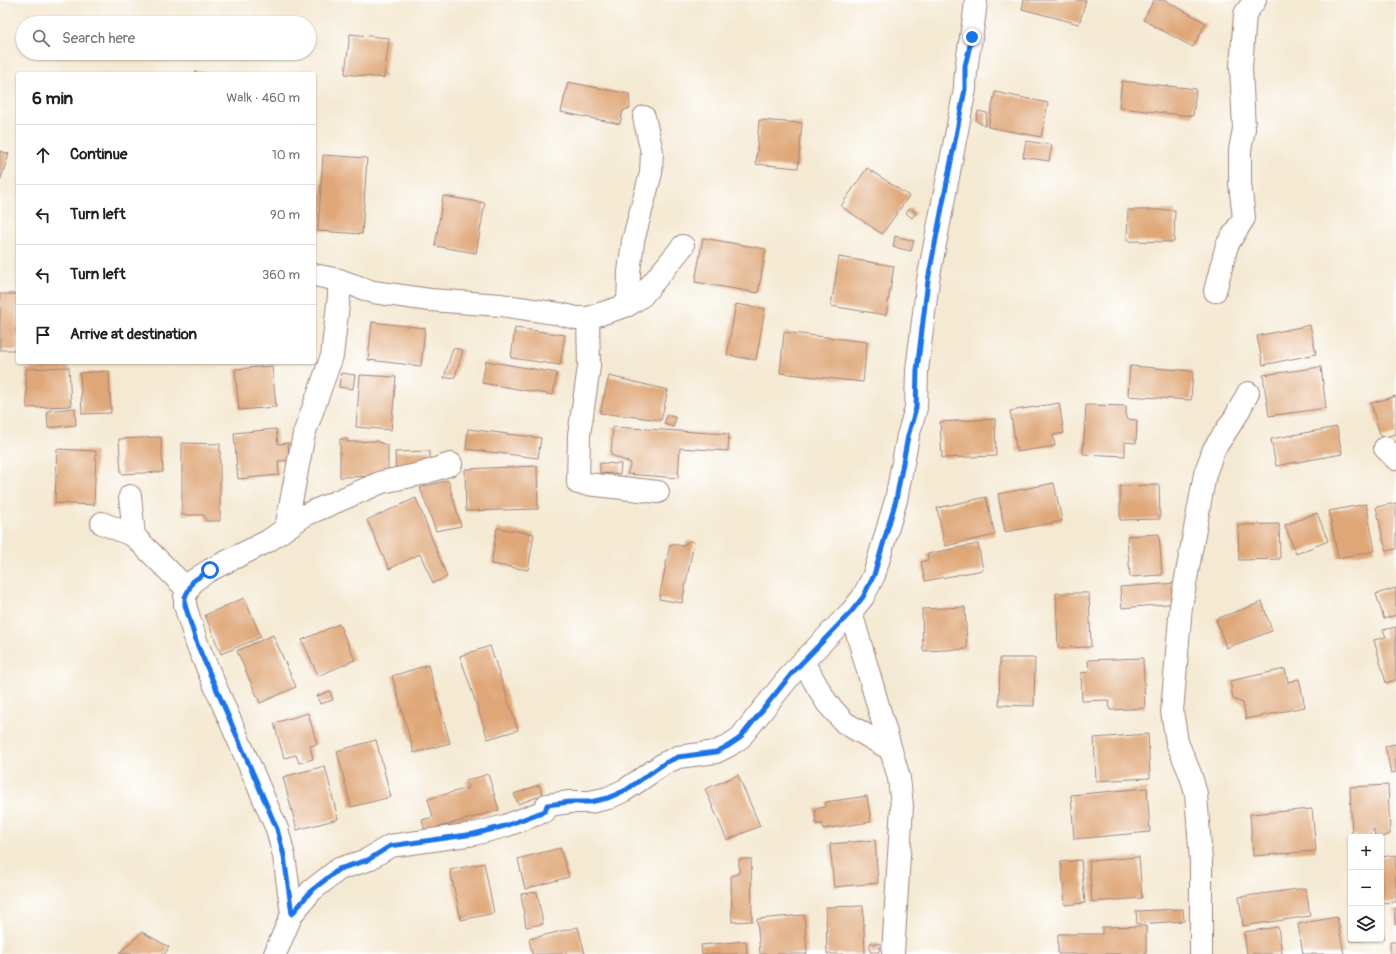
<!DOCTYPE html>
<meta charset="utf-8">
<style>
:root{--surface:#fff;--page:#f2f2f2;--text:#202124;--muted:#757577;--line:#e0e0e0}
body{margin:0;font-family:Pangolin,sans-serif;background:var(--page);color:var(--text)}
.controls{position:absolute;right:12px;bottom:12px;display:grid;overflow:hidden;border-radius:4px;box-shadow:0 1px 3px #0004}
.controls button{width:36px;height:36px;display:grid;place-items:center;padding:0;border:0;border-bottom:1px solid var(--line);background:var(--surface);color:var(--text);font:20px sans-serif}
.stop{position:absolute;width:12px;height:12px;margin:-9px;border:3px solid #1a73e8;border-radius:50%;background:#fff}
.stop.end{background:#1a73e8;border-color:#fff;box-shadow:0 1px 4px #0008}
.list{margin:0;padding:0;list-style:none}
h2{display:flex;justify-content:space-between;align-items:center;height:52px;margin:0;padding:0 16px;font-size:17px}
h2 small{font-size:13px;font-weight:400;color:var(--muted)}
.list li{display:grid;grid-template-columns:26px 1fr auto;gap:12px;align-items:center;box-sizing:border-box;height:60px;padding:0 16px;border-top:1px solid var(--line)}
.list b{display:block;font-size:15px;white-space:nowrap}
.list em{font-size:13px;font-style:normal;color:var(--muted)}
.icon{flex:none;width:22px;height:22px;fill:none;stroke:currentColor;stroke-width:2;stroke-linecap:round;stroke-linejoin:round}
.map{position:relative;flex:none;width:1396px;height:954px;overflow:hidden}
.search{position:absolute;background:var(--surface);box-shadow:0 1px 3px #0004;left:16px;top:16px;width:300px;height:44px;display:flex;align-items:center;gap:10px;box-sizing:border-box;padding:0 14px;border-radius:22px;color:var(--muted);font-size:15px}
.panel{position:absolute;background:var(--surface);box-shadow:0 1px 3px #0004;left:16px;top:72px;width:300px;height:292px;border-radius:4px}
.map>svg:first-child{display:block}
</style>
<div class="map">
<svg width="1396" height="954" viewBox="0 0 1396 954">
<rect width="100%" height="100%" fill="#fff"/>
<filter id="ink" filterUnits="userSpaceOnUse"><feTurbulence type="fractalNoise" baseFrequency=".025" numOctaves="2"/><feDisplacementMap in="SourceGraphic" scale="8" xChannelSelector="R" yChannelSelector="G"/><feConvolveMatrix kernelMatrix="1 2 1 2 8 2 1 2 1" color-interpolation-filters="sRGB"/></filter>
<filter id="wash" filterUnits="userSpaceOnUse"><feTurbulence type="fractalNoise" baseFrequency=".012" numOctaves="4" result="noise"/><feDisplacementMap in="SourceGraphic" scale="16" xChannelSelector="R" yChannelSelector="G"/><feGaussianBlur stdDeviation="0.9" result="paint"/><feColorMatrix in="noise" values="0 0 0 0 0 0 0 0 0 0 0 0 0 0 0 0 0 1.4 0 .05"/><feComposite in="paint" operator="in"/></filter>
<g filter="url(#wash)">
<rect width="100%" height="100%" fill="#f4e9d2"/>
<g id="blocks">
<g fill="#dfa778">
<path d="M1024,0H1086L1079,24L1022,9Z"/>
<path d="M1154,0H1164L1206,23L1193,47L1143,20Z"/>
<path d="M350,34L389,38L384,78L345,74Z"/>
<path d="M195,72L206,73L205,74H195Z"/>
<path d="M1122,81L1196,89L1193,116L1119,108Z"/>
<path d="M568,82L629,94L630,108L623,111L620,124L561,112Z"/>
<path d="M995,92L1048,103L1041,137L988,127Z"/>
<path d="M978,111L987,113L985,126L976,121Z"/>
<path d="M759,120L802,123L798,168L756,164Z"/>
<path d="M1026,141L1052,145L1049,161L1023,157Z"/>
<path d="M0,151L9,154L0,181Z"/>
<path d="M323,155L367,158L362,234L318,231Z"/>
<path d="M867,168L909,196L882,234L841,206Z"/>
<path d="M443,196L485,203L476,253L435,246Z"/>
<path d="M910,208L916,213L912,218L906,213Z"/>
<path d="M1128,210H1175L1174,242L1127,241Z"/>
<path d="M895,236L914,241L911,251L893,247Z"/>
<path d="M703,238L766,249L758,293L695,282Z"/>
<path d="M839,257L894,266L886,315L831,306Z"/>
<rect x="0" y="294" width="17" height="56"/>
<path d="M736,304L765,309L756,360L727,355Z"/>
<path d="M372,322L425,328L421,366L368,360Z"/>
<path d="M1310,325L1316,354L1263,365L1257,336Z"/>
<path d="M515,328L565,335L560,365L511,358Z"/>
<path d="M784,332L867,342L863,382L780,373Z"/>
<path d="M453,348L463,350L455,377L444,378Z"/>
<path d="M486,361L557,373L553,395L482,383Z"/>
<path d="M272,366L276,407L239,410L235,369Z"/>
<path d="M1130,366L1193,371L1191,400L1128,396Z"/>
<path d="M69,367L71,406L27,408L26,369Z"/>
<path d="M1321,367L1326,408L1269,416L1263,375Z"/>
<path d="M109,371L111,413L82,414L80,373Z"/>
<path d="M341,373L355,375L353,389L339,387Z"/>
<path d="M360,375L396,377L391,430L356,427Z"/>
<path d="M609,376L668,390L661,420L600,413Z"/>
<path d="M1396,396V434L1381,438L1371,403Z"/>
<path d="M1059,403L1064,433L1053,435L1055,446L1017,452L1010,411Z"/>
<path d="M1086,405L1126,406V419L1137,420L1136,443L1125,442V456L1083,454Z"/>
<path d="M75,408L76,425L48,428L47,411Z"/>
<path d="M667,415L676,418L673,427L664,424Z"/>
<path d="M995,419L996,456L942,458L940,422Z"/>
<path d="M613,427L729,434L728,451L680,448L678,478L627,474L631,463L611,455Z"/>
<path d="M1337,427L1342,454L1276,466L1271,439Z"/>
<path d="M276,429L278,444L288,443L289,460L278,461L279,475L238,479L234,433Z"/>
<path d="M468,429L541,438L538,458L466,449Z"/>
<path d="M161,437L163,472L121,474L119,439Z"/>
<path d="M340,439H347V442L377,441L388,446V476L340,477Z"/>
<path d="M182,443L220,444V521H206L204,515H182Z"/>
<path d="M57,449L96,451L94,505L55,503Z"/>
<path d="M430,451V469L396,470L395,452Z"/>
<path d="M600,463L621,464L620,474L600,473Z"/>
<path d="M537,466L538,509L466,511L465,469Z"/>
<path d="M448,480L461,526L436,531L420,488Z"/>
<path d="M1054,483L1062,521L1005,532L998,494Z"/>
<path d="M1159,485L1160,519L1120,520V486Z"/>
<path d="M986,497L995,535L945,546L937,508Z"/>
<path d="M416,498L447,577L433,583L420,554L389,569L367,520Z"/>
<path d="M1396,503V549L1386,551L1376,507Z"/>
<path d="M1366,504L1375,551L1338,558L1329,511Z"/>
<path d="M1317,513L1328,541L1296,554L1285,525Z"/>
<path d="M1279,524L1280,559L1239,560L1238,525Z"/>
<path d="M497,528L534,534L528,570L491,564Z"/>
<path d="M1159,534L1162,575L1130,577L1127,536Z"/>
<path d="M689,541L694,542L682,603L659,599L670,544L683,546Z"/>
<path d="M978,544L983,570L925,581L921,562L928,560L927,554Z"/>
<path d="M1177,583L1179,603L1122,608L1120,587Z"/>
<path d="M1396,588V615L1384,619L1376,594Z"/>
<path d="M1056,593H1089L1091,647L1058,648Z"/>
<path d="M244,598L261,637L221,654L205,615Z"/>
<path d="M1262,602L1272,631L1226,648L1216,619Z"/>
<path d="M965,607L967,649L923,651L922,609Z"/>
<path d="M339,624L355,660L318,676L302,640Z"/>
<path d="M1396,627V680L1386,683L1374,640L1386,637L1383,630Z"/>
<path d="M273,635L296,687L260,703L237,651Z"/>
<path d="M490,646L518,730L488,739L460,656Z"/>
<path d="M1000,658H1035L1034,706L999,705Z"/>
<path d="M1143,658L1145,708L1110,710L1109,700L1082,701L1081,673L1089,672L1088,660Z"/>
<path d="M428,665L450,743L414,753L392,676Z"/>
<path d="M1285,669L1288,682L1299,679L1305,707L1246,719L1243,703L1233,699L1230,681Z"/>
<path d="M330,691L333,700L320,704L317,696Z"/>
<path d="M308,713L317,744L310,746L313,759L299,763L296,755L284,758L274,723Z"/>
<path d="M1148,734L1150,778L1096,781L1094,738Z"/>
<path d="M376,740L391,797L351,807L337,751Z"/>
<path d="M1396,744V772L1391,773L1385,746Z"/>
<path d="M325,766L338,819L297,830L283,777Z"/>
<path d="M488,774L499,810L425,831L422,820L433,817L428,799L468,788L466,781Z"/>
<path d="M738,775L760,826L727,840L705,789Z"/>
<path d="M539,785L543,795L518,804L514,794Z"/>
<path d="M1388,785L1390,834L1381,838L1375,837L1374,829L1367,837L1352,835L1350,787Z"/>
<path d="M1147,788L1150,832L1074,839L1071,795Z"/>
<path d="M867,796L871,822L823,829V824H816L815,809L825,807L826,802Z"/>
<path d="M1312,809L1316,851L1253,856L1250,814Z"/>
<path d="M875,840L878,883L834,887L830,844Z"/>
<path d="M560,848L569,877L525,889L518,859Z"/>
<path d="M1396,855V902L1381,903V857Z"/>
<path d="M1139,857L1142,898L1092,902L1089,861Z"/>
<path d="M739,859H751L752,921L732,922L731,876L739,873Z"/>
<path d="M1081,860L1085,903L1065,905L1061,862Z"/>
<path d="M484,863L494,913L461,920L450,870Z"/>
<path d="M1306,888L1310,916L1243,926L1239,897Z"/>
<path d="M537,892L543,924L526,927L521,894Z"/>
<path d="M863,906L865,954H827L826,907Z"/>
<path d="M1394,908H1396V925H1395Z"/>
<path d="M1183,909L1184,921L1137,924L1136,911Z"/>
<path d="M804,915L807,954H760L757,919Z"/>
<path d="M1337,917L1344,954H1303L1298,924Z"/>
<path d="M1348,917H1351V938H1350Z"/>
<path d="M1381,921L1384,938H1381Z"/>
<path d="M1146,926V954H1058V934H1102V927Z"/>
<path d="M578,927L585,954H532L529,939Z"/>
<path d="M1278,927L1282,954H1247L1244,932Z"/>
<path d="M142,932L169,947L165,954H118Z"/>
<path d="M1350,939H1363V940L1350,941Z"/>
<path d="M746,941L747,954H702L701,945Z"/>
<rect x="1390" y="942" width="6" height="12"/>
<path d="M870,943L880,944L879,952H870Z"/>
</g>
</g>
</g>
<g filter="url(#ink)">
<use href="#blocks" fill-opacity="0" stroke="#9f847e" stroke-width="1"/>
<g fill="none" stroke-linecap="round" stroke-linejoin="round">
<defs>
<g id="minor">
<path d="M314,275L339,280L373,292L430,300L501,305L560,314L576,318H588L628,305L642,296L683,246"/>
<path d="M1215,291L1227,245L1244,218L1240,184V150L1244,129L1241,67L1245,14L1255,0"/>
<path d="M628,305L629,272L633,241L651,173L652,152L644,117"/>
<path d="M588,318L589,367L579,435L578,483L658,492"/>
<path d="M1385,448L1396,459"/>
<path d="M130,496L134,536L188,590"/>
<path d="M102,523L134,536"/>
<path d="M286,528L304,434L332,356L339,296V280"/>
<path d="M851,612L899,778L902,806L893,954"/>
<path d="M803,662L827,703L845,723L890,749"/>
<path d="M292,914L284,856L277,829L197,644L185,605V597L188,590L193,581L210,570L268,541L305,515L382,482L421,474L451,464"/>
<path d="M275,954L292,914L311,891L339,869L367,860L390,846L474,834L505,826L545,811L547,805L570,802H590L608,798L625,790L665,763L678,757L716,752L728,746L740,738L793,672L851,612L863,597L874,575L896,500L908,436L916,408L917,370L928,280L965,89C965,59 974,30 976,0"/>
<path d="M1201,954V861L1196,794L1191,776L1177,742L1172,711L1181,606L1205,474L1214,449L1236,416L1248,393"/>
</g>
</defs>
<use href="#minor" stroke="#9f847e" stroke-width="24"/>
<use href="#minor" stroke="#fff" stroke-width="22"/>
</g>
</g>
<g fill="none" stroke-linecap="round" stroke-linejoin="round" filter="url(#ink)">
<path stroke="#1a73e8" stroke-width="5" d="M210,570L193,581L185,597V605L197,644L277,829L284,856L292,914L311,891L339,869L368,860L390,846L474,834L505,826L545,811L547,805L570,802H590L608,798L626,790L665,763L678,757L716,752L728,746L740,738L793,672L851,612L863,597L874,575L896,500L908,436L916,408L917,370L928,280L965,89V66L972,37"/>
</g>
</svg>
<div class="controls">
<button>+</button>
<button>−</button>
<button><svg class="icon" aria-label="layers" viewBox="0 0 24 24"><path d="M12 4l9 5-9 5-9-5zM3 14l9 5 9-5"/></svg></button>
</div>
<div class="stop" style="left:210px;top:570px"></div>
<div class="stop end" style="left:972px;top:37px"></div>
<div class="search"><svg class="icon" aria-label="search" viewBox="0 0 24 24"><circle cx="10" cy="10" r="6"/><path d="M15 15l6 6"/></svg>Search here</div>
<section class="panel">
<h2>6 min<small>Walk · 460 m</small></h2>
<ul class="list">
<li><svg class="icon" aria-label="ahead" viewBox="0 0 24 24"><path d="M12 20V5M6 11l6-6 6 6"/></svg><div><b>Continue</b></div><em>10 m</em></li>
<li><svg class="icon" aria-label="left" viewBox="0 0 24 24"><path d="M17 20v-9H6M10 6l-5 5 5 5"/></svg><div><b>Turn left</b></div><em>90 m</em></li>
<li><svg class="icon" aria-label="left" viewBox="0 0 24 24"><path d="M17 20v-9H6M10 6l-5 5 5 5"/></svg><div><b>Turn left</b></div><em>360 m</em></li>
<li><svg class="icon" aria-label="arrive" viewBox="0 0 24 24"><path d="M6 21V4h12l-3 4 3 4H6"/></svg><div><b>Arrive at destination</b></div></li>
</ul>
</section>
</div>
